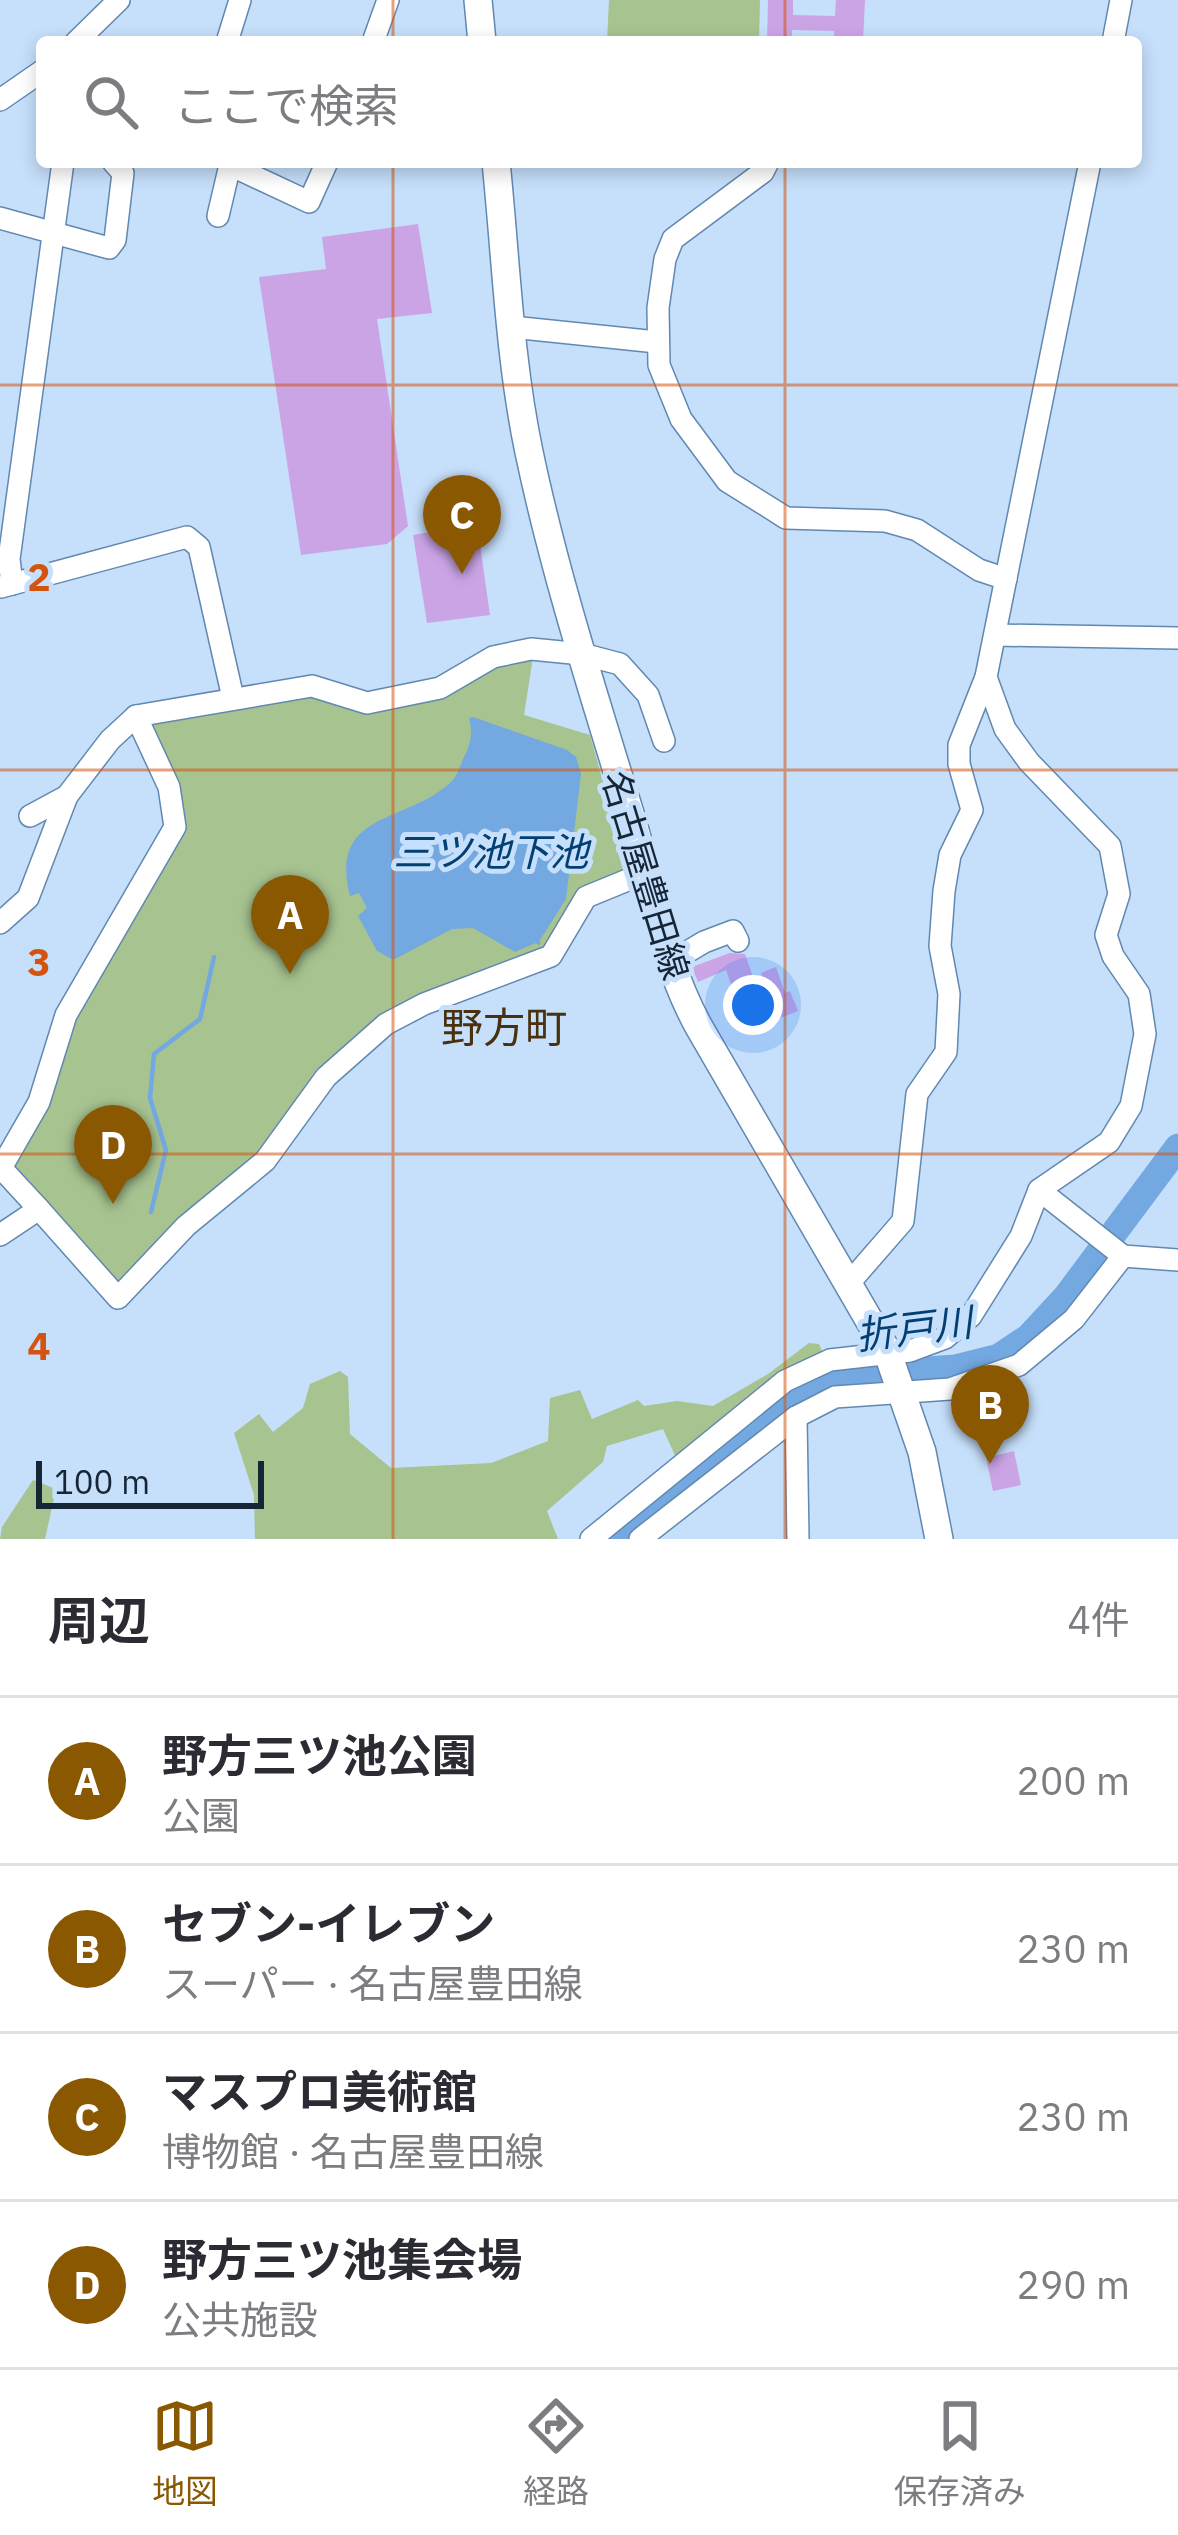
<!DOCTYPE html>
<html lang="ja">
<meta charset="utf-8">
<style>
:root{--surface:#fff;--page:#f7f7f7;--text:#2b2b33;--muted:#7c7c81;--line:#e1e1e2;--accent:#8a5801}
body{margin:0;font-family:"IBM Plex Sans","Noto Sans JP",sans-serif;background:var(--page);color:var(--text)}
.scale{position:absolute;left:36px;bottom:30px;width:228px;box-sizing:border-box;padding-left:12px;border:6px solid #162637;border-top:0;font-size:33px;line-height:42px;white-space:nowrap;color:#162637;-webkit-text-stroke:9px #c6dffa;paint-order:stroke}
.you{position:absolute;left:753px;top:1005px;width:42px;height:42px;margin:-30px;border:9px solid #fff;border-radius:50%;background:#1a73e8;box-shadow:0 0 0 18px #1a73e833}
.badge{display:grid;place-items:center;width:78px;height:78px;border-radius:50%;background:var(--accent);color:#fff;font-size:39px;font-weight:700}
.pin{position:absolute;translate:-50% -99px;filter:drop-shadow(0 3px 6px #0008)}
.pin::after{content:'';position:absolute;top:63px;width:42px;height:36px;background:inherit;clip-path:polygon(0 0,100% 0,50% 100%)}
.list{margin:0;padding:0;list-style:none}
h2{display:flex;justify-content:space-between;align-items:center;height:156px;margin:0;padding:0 48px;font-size:51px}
h2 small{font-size:39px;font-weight:400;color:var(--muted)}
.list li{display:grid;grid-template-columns:78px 1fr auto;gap:36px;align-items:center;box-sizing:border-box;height:168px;padding:0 48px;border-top:3px solid var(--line)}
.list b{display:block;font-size:45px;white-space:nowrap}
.list p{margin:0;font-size:39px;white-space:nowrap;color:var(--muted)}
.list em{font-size:39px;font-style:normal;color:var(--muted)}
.icon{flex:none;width:66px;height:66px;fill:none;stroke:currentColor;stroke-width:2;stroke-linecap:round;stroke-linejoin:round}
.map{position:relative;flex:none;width:1178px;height:1539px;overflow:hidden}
.search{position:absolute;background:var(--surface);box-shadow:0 6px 18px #0003;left:36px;right:36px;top:36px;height:132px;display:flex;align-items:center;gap:30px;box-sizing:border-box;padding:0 42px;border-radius:12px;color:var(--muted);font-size:45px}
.sheet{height:828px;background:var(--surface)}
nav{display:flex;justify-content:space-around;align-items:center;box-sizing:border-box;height:168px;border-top:3px solid var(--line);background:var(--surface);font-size:33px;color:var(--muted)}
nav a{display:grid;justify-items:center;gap:6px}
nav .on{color:var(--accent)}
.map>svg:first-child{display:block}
</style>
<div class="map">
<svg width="1178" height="1539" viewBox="0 0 1178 1539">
<rect width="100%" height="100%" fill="#c6dffa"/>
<g fill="#a7c390">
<path d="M609,0H760L759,42H607Z"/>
<path d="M533,657L524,715L590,735L628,872L582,889L546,951L420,998L119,1286L8,1166L75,1013L184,829L146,723L311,692L368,708L494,663Z"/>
<path d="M809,1343L819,1344L824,1356L678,1462L663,1429L607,1446L603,1462L547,1511L558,1539H255L254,1495L234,1433L259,1414L273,1432L303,1408L310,1384L340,1371L348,1377L350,1434L391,1468L491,1463L548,1441L550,1398L580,1390L592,1419L638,1400L644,1406L677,1401L713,1406L768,1374Z"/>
<path d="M33,1480L56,1489L45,1539H0L2,1527Z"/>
</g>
<path fill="#73a8e1" d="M473,717L567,750L576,757L581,774L566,899L540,940V946L536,943L515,952L473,928L452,929L393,960L377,951L358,916L367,908L359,893L350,896C328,810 408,824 452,781C458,775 461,763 465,755C471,743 473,731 469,718Z"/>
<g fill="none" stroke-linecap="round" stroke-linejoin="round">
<path stroke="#73a8e1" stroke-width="4.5" d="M151,1212L166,1150L150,1098L154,1054L200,1019L214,957"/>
<path stroke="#73a8e1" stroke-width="27" d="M614,1539L800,1394L832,1377L955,1368L999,1357L1029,1337L1066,1297L1178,1147"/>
</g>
<g fill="#cba4e6">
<path d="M768,0H793V15L835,16L836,0H865L863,42H834V31L792,30V42H767Z"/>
<path d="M418,224L432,313L377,319L408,526L387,544L301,555L259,277L326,269L322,237Z"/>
<path d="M477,524L490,615L427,623L413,535Z"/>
<path d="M730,953L745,954L756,986L734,993L726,970L698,982L692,967Z"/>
<path d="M776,967L785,993L790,991L798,1011L780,1018L761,973Z"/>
<path d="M1014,1451L1021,1485L993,1491L986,1458Z"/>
</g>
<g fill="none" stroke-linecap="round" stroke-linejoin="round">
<defs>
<g id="minor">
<path d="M76,42L119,0"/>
<path d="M227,42L240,0"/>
<path d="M373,42L388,0"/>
<path d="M1113,42L1121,0"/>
<path d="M0,100L42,71"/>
<path d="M231,162L230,165L309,202L327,162"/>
<path d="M768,162L763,172L673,239L665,259L658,308L659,365L681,419L727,481L786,518L885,521L917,530L979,570L1006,579"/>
<path d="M218,216L230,165"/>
<path d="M0,218L109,248L115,240L123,173L113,162"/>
<path d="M512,327L657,342"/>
<path d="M12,584L9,559L63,162"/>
<path d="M1,587L187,537L199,547L233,698"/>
<path d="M995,635L1178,638"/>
<path d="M30,816L67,796L110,740L136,716L312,686L367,703L440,688L493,657L531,649L582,654L620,664L648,695L664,741"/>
<path d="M0,923L28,898L67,796"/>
<path d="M669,963L704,942L733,931L738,941"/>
<path d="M1039,1190L1123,1256L1178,1260"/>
<path d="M39,1209L1,1168L39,1102L66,1015L175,827L169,787L136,716"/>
<path d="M0,1235L39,1209L118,1298L186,1226L265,1161L326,1077L386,1024L424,1004L551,956L586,897L647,872"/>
<path d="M850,1282L903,1221L917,1094L946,1052L949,994L940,946L944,891L950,855L972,810L959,764V745L986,677"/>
<path d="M796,1417L798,1539"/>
<path d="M591,1539L785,1381L830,1360L910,1351L945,1338L971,1316L1021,1236L1039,1190L1109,1142L1131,1106L1145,1034L1139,994L1113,956L1106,935L1119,894L1110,846L1029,762L1005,729L986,677L1090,162"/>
<path d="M640,1539L796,1417L835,1397L950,1389L1019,1365L1074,1319L1123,1256"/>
</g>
<g id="major">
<path d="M478,0L482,42"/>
<path d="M496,162C506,258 509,357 529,452C555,576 595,698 632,820C653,891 663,962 699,1027L887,1351L922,1452L939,1539"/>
</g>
</defs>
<use href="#minor" stroke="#6188b1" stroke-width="24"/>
<use href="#major" stroke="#6188b1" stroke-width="30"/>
<use href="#minor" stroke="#fff" stroke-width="21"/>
<use href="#major" stroke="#fff" stroke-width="27"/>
</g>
<path fill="none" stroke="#d35410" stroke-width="3" stroke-opacity="0.55" d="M393,0V42M785,0V42M393,162V1539M785,162V1539M0,385H1178M0,770H1178M0,1154H1178"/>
<g text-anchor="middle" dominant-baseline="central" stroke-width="10" stroke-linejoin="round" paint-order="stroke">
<g font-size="36" fill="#162637" stroke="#c6dffa">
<text transform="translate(646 875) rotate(73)">名古屋豊田線</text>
</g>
<g font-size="39" font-style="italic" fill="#023f73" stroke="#c6dffa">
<text x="491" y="851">三ツ池下池</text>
<text transform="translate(914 1328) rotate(-7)">折戸川</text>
</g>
<g font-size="42" fill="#49300e" stroke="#c6dffa">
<text x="504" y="1027">野方町</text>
</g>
</g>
<g font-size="39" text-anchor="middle" font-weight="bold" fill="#d35410" stroke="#c6dffa" stroke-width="10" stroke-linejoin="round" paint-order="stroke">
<text x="39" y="591">2</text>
<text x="39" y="976">3</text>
<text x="39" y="1360">4</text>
</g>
</svg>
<div class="scale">100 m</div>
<div class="you"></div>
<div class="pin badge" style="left:290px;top:974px">A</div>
<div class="pin badge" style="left:990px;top:1464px">B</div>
<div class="pin badge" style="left:462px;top:574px">C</div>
<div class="pin badge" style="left:113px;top:1204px">D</div>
<div class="search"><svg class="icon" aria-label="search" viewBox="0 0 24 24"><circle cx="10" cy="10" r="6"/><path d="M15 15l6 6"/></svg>ここで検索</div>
</div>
<section class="sheet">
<h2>周辺<small>4件</small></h2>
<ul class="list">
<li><span class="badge">A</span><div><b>野方三ツ池公園</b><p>公園</p></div><em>200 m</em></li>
<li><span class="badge">B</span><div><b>セブン-イレブン</b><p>スーパー · 名古屋豊田線</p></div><em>230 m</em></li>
<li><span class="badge">C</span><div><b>マスプロ美術館</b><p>博物館 · 名古屋豊田線</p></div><em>230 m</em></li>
<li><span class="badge">D</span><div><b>野方三ツ池集会場</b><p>公共施設</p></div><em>290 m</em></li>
</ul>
</section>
<nav>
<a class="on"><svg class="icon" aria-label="map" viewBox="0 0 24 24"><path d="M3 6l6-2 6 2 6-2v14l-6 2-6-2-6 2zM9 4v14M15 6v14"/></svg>地図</a>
<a><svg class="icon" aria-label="directions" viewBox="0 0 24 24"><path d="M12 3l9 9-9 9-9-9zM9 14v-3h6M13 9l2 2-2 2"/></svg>経路</a>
<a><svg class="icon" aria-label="saved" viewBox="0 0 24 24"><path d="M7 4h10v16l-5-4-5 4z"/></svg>保存済み</a>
</nav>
